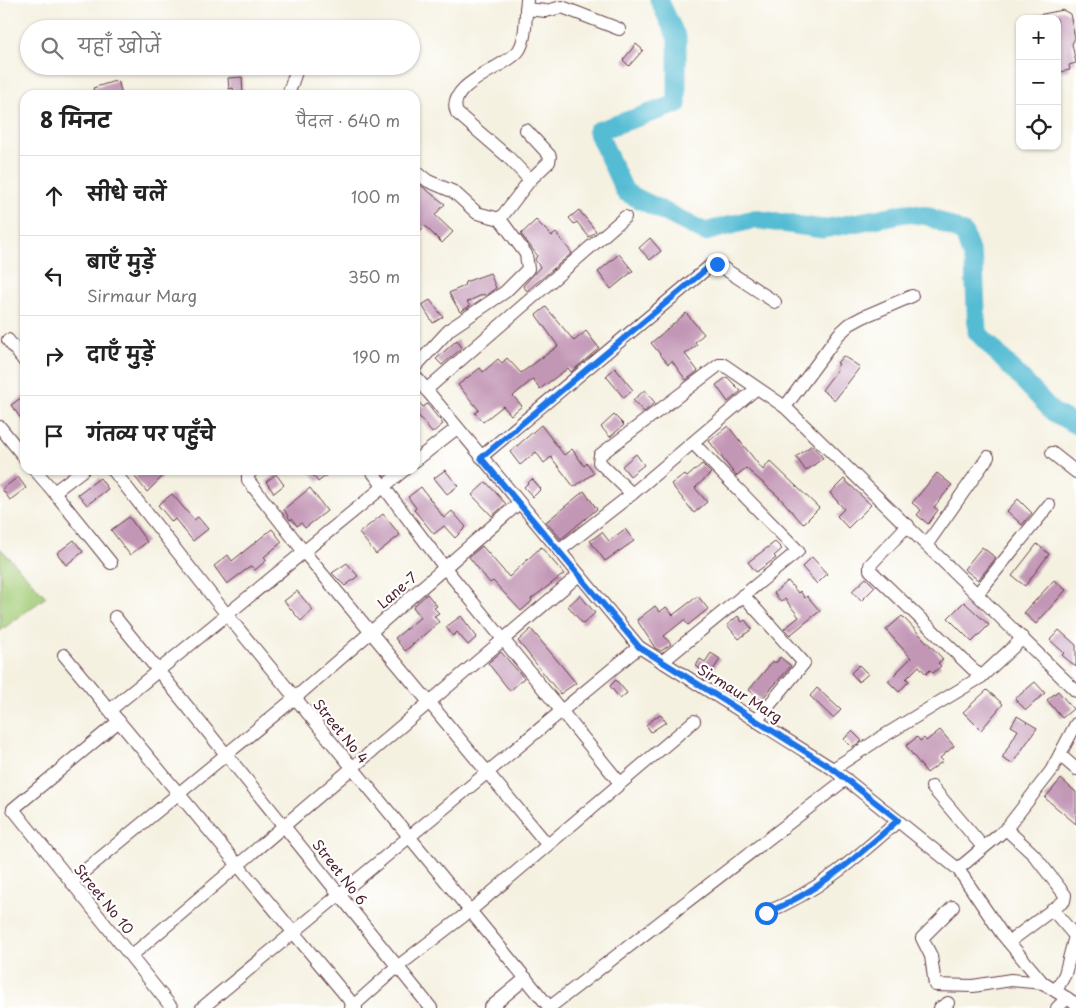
<!DOCTYPE html>
<html lang="hi">
<meta charset="utf-8">
<style>
:root{--surface:#fff;--page:#f6f6f6;--text:#222;--muted:#767676;--line:#e0e0e0}
body{margin:0;font-family:"Playpen Sans","Playpen Sans Deva",sans-serif;background:var(--page);color:var(--text)}
.controls{position:absolute;right:15px;top:15px;display:grid;overflow:hidden;border-radius:10px;box-shadow:0 1px 4px #0004}
.controls button{width:45px;height:45px;display:grid;place-items:center;padding:0;border:0;border-bottom:1px solid var(--line);background:var(--surface);color:var(--text);font:25px sans-serif}
.stop{position:absolute;width:15px;height:15px;margin:-11px;border:4px solid #1a73e8;border-radius:50%;background:#fff}
.stop.end{background:#1a73e8;border-color:#fff;box-shadow:0 1px 5px #0008}
.list{margin:0;padding:0;list-style:none}
h2{display:flex;justify-content:space-between;align-items:center;height:65px;margin:0;padding:0 20px;font-size:21px}
h2 small{font-size:16px;font-weight:400;color:var(--muted)}
.list li{display:grid;grid-template-columns:32px 1fr auto;gap:15px;align-items:center;box-sizing:border-box;height:80px;padding:0 20px;border-top:1px solid var(--line)}
.list b{display:block;font-size:19px;white-space:nowrap}
.list p{margin:0;font-size:16px;white-space:nowrap;color:var(--muted)}
.list em{font-size:16px;font-style:normal;color:var(--muted)}
.icon{flex:none;width:28px;height:28px;fill:none;stroke:currentColor;stroke-width:2;stroke-linecap:round;stroke-linejoin:round}
.map{position:relative;flex:none;width:1076px;height:1008px;overflow:hidden}
.search{position:absolute;background:var(--surface);box-shadow:0 1px 4px #0004;left:20px;top:20px;width:400px;height:55px;display:flex;align-items:center;gap:12px;box-sizing:border-box;padding:0 18px;border-radius:28px;color:var(--muted);font-size:19px}
.panel{position:absolute;background:var(--surface);box-shadow:0 1px 4px #0004;left:20px;top:90px;width:400px;height:385px;border-radius:15px}
.map>svg:first-child{display:block}
</style>
<div class="map">
<svg width="1076" height="1008" viewBox="0 0 1076 1008">
<rect width="100%" height="100%" fill="#fff"/>
<filter id="ink" filterUnits="userSpaceOnUse"><feTurbulence type="fractalNoise" baseFrequency=".02" numOctaves="2"/><feDisplacementMap in="SourceGraphic" scale="10" xChannelSelector="R" yChannelSelector="G"/><feConvolveMatrix kernelMatrix="1 2 1 2 8 2 1 2 1" color-interpolation-filters="sRGB"/></filter>
<filter id="wash" filterUnits="userSpaceOnUse"><feTurbulence type="fractalNoise" baseFrequency=".0096" numOctaves="4" result="noise"/><feDisplacementMap in="SourceGraphic" scale="20" xChannelSelector="R" yChannelSelector="G"/><feGaussianBlur stdDeviation="1.12" result="paint"/><feColorMatrix in="noise" values="0 0 0 0 0 0 0 0 0 0 0 0 0 0 0 0 0 1.4 0 .05"/><feComposite in="paint" operator="in"/></filter>
<g filter="url(#wash)">
<rect width="100%" height="100%" fill="#f5f1e1"/>
<path fill="#a3cb76" stroke="#767550" d="M0,548L46,597L0,631Z"/>
<g fill="none" stroke-linecap="round" stroke-linejoin="round">
<path stroke="#55bcd3" stroke-width="19" d="M659,0L677,38V104L597,131L625,192L705,232L754,219L823,229L906,213L928,216L964,233L974,263L977,332L1053,412L1076,425"/>
</g>
<g id="blocks">
<g fill="#c296b5">
<path d="M1063,10L1070,14L1075,38L1072,44L1076,63L1069,65L1070,70L1060,72L1057,61V19H1039L1038,15Z"/>
<path d="M636,44L643,50L629,66L623,60Z"/>
<path d="M242,77L243,95H235L233,88L229,89L228,78Z"/>
<path d="M118,80L122,95H95L93,88Z"/>
<path d="M415,181L445,204L435,215L453,232L442,243L425,226L415,236Z"/>
<path d="M579,210L596,231L589,237L577,222L574,224L569,218Z"/>
<path d="M536,220L552,236L556,233L572,253L527,291L523,286L540,267L535,260L537,255L521,234Z"/>
<path d="M650,238L661,251L650,260L639,248Z"/>
<path d="M619,254L633,271L611,289L598,272Z"/>
<path d="M490,273L496,288L485,296L484,294L467,302L470,306L460,312L449,293L464,286L465,282Z"/>
<path d="M430,300L443,317L433,323L422,305Z"/>
<path d="M546,307L574,341L586,331L599,348L571,372L568,368L540,389L533,379L513,396L522,406L511,415L503,406L483,422L475,413L479,410L458,385L480,368L483,372L498,359L502,363L507,358L521,373L558,346L536,315Z"/>
<path d="M686,313L704,334L695,342L697,345L685,354L698,371L686,380L672,361L668,364L651,343Z"/>
<path d="M457,340L462,348L442,365L436,359Z"/>
<path d="M843,356L860,367L835,400L822,390L837,370L836,368L839,364L837,363Z"/>
<path d="M615,368L633,390L624,398L606,376Z"/>
<path d="M727,377L741,391L728,402L716,385Z"/>
<path d="M645,390L655,403L644,412L633,400Z"/>
<path d="M25,395V424L11,405Z"/>
<path d="M415,398L423,407L427,404L443,424L432,433L415,411Z"/>
<path d="M614,415L624,425L610,437L601,427Z"/>
<path d="M541,425L564,455L572,449L584,466L587,463L594,473L574,487L551,457L544,463L536,452L520,465L510,452Z"/>
<path d="M728,426L763,470L770,461L819,508L803,524L780,498L746,468L736,476L709,441Z"/>
<path d="M812,445L823,458L806,471L796,457Z"/>
<path d="M636,454L644,465L630,476L622,466Z"/>
<path d="M702,464L711,473L695,488L707,502L694,513L671,484L684,474L687,477Z"/>
<path d="M143,470H169L147,492L135,477Z"/>
<path d="M309,470H333L318,482Z"/>
<path d="M445,470L458,486L447,494L434,478Z"/>
<path d="M937,473L952,485L934,507L938,510L928,524L917,515L921,510L912,503Z"/>
<path d="M276,474L284,485L274,493L266,482Z"/>
<path d="M18,477L26,488L10,500L2,489Z"/>
<path d="M100,478L108,489L87,505L78,494Z"/>
<path d="M532,479L541,489L533,497L524,487Z"/>
<path d="M844,479L871,505L848,528L837,516L844,509L830,493Z"/>
<path d="M486,482L506,504L492,516L472,495Z"/>
<path d="M421,487L444,518L452,511L466,527L455,538L444,526L434,534L414,510L416,508L408,497Z"/>
<path d="M310,488L327,511L305,528L301,523L297,526L292,519L290,520L284,509Z"/>
<path d="M584,491L597,509L561,539L546,522Z"/>
<path d="M172,494L194,520L198,517L208,529L193,541L175,519L172,522L158,505Z"/>
<path d="M1018,499L1032,513L1022,525L1007,511Z"/>
<path d="M383,514L400,535L376,554L359,533Z"/>
<path d="M129,517L147,542L130,555L111,530Z"/>
<path d="M272,529L282,542L264,557L267,560L255,570L251,566L227,584L214,566L228,555L232,561Z"/>
<path d="M625,529L634,541L605,561L590,541L602,532L609,541Z"/>
<path d="M74,540L83,552L66,565L57,553Z"/>
<path d="M775,542L782,549L774,556L776,558L756,572L748,562Z"/>
<path d="M1037,544L1049,554L1025,586L1012,576Z"/>
<path d="M482,546L509,577L541,547L564,574L531,599L532,601L521,611L493,581L490,583L469,557Z"/>
<path d="M982,547L996,558L978,580L964,569Z"/>
<path d="M812,557L827,574L817,584L802,567Z"/>
<path d="M347,563L358,576L345,586L332,573Z"/>
<path d="M866,578L875,587L861,601L852,591Z"/>
<path d="M1054,580L1066,590L1036,624L1024,613Z"/>
<path d="M788,581L798,593L800,591L805,598L807,596L820,611L790,635L784,629L799,617L785,599L781,602L774,593Z"/>
<path d="M297,591L313,610L301,621L284,601Z"/>
<path d="M427,594L437,606L434,608L439,613L434,616L439,622L405,651L395,638L421,617L413,607Z"/>
<path d="M580,595L595,613L583,624L568,606Z"/>
<path d="M698,596L708,609L688,625L684,620L664,636L671,644L661,651L655,648L637,620L655,606L660,612L666,607L673,615Z"/>
<path d="M964,602L989,625L972,642L948,618Z"/>
<path d="M461,616L477,637L468,645L457,632L453,636L446,627Z"/>
<path d="M738,616L742,622L745,620L752,629L739,639L727,625Z"/>
<path d="M902,616L943,659L938,663L941,666L933,673L930,670L926,674L919,666L906,679L909,681L899,692L888,681L911,658L886,630Z"/>
<path d="M531,629L576,683L560,694L518,641Z"/>
<path d="M1059,630L1076,645V667L1062,655L1064,653L1050,640Z"/>
<path d="M501,652L524,678L510,691L488,663Z"/>
<path d="M711,653L720,659L710,675L696,666L700,659L705,662Z"/>
<path d="M780,657L791,666L761,700L749,690L772,662H777Z"/>
<path d="M859,665L868,674L859,682L851,673Z"/>
<path d="M616,680L627,693L620,699L610,686Z"/>
<path d="M1035,682L1045,693L1026,710L1015,699Z"/>
<path d="M817,688L841,710L833,718L810,696Z"/>
<path d="M987,690L1003,704L981,730L963,712Z"/>
<path d="M1058,691L1073,709L1062,718L1047,700Z"/>
<path d="M660,714L666,722L651,732L646,725Z"/>
<path d="M1017,716L1037,728L1012,764L1002,758L1018,730L1011,726Z"/>
<path d="M940,730L954,746L940,758L943,761L927,773L906,746L917,737L920,741L924,738L926,741Z"/>
<path d="M852,731L862,741L852,747L844,739Z"/>
<path d="M1061,779L1076,792V824L1045,798Z"/>
</g>
</g>
</g>
<g filter="url(#ink)">
<use href="#blocks" fill-opacity="0" stroke="#643e46" stroke-width="1"/>
<g fill="none" stroke-linecap="round" stroke-linejoin="round">
<defs>
<g id="minor">
<path d="M526,9L546,11L562,7L619,29"/>
<path d="M288,95L298,66"/>
<path d="M526,130L550,156L549,162L530,180"/>
<path d="M415,171L428,181L454,192L477,213L500,219"/>
<path d="M8,340L25,362"/>
<path d="M415,367L450,329L505,292L528,269L526,254L500,219L530,180L508,157L457,113C444,84 508,67 519,50C527,37 525,15 527,0"/>
<path d="M415,376L639,647L833,769L958,869L1002,934L1043,983L1076,1004"/>
<path d="M426,390L625,217"/>
<path d="M785,407L839,334L850,324L863,317L912,296"/>
<path d="M0,427L25,458"/>
<path d="M1052,453L1076,472"/>
<path d="M481,457L710,266L717,264L775,302"/>
<path d="M415,461L457,428"/>
<path d="M35,470L54,492"/>
<path d="M83,470L54,492L111,563"/>
<path d="M113,470L227,615L550,1008"/>
<path d="M253,470L248,474V480L304,552L547,844"/>
<path d="M371,470L445,568L620,783"/>
<path d="M632,494L599,462L600,455L719,365H724L785,407L1076,691"/>
<path d="M908,525L870,565V570L981,677"/>
<path d="M927,544L988,457"/>
<path d="M559,551L632,494L757,388"/>
<path d="M978,593L1049,505"/>
<path d="M743,595L804,663L756,721"/>
<path d="M115,617L431,1008"/>
<path d="M64,655L356,1008"/>
<path d="M662,662L798,551L693,443"/>
<path d="M110,710L404,470"/>
<path d="M119,721L13,809L172,1008"/>
<path d="M1060,755L1076,769"/>
<path d="M833,769L882,737L981,677L1023,638"/>
<path d="M932,787L983,847"/>
<path d="M1006,829L1034,855L1065,895L1064,901L1009,942"/>
<path d="M958,869L1006,829L1051,771L1076,724"/>
<path d="M71,882L295,698L519,503"/>
<path d="M953,907L922,938L931,956L935,985L973,986L1011,980L1043,983"/>
<path d="M1052,909L1075,936L1065,974L1056,991"/>
<path d="M765,913C818,892 856,858 898,821"/>
<path d="M131,956L579,575"/>
<path d="M550,1007L846,779"/>
<path d="M202,1008L639,647"/>
<path d="M351,1008L397,967L470,911L694,721"/>
<path d="M490,1008L526,978"/>
<path d="M940,1008L948,1003"/>
<path d="M1057,1008L1067,998"/>
</g>
</defs>
<use href="#minor" stroke="#643e46" stroke-width="14"/>
<use href="#minor" stroke="#fff" stroke-width="12"/>
</g>
</g>
<g fill="none" stroke-linecap="round" stroke-linejoin="round" filter="url(#ink)">
<path stroke="#1a73e8" stroke-width="6" d="M717,264L710,266L481,458L639,647L833,769L898,820C856,858 818,892 766,913"/>
</g>
<g text-anchor="middle" dominant-baseline="central" stroke-width="4.5" stroke-linejoin="round" paint-order="stroke">
<g font-size="14" fill="#4a1f2b" stroke="#fff">
<text transform="translate(397 590) rotate(-41)">Lane-7</text>
<text transform="translate(740 693) rotate(32)">Sirmaur Marg</text>
<text transform="translate(341 731) rotate(51)">Street No 4</text>
<text transform="translate(340 872) rotate(52)">Street No 6</text>
<text transform="translate(104 899) rotate(51)">Street No 10</text>
</g>
</g>
</svg>
<div class="controls">
<button>+</button>
<button>−</button>
<button><svg class="icon" aria-label="locate" viewBox="0 0 24 24"><circle cx="12" cy="12" r="6"/><path d="M12 2v4M12 18v4M2 12h4M18 12h4"/></svg></button>
</div>
<div class="stop" style="left:766px;top:913px"></div>
<div class="stop end" style="left:717px;top:264px"></div>
<div class="search"><svg class="icon" aria-label="search" viewBox="0 0 24 24"><circle cx="10" cy="10" r="6"/><path d="M15 15l6 6"/></svg>यहाँ खोजें</div>
<section class="panel">
<h2>8 मिनट<small>पैदल · 640 m</small></h2>
<ul class="list">
<li><svg class="icon" aria-label="ahead" viewBox="0 0 24 24"><path d="M12 20V5M6 11l6-6 6 6"/></svg><div><b>सीधे चलें</b></div><em>100 m</em></li>
<li><svg class="icon" aria-label="left" viewBox="0 0 24 24"><path d="M17 20v-9H6M10 6l-5 5 5 5"/></svg><div><b>बाएँ मुड़ें</b><p>Sirmaur Marg</p></div><em>350 m</em></li>
<li><svg class="icon" aria-label="right" viewBox="0 0 24 24"><path d="M7 20v-9h11M14 6l5 5-5 5"/></svg><div><b>दाएँ मुड़ें</b></div><em>190 m</em></li>
<li><svg class="icon" aria-label="arrive" viewBox="0 0 24 24"><path d="M6 21V4h12l-3 4 3 4H6"/></svg><div><b>गंतव्य पर पहुँचे</b></div></li>
</ul>
</section>
</div>
